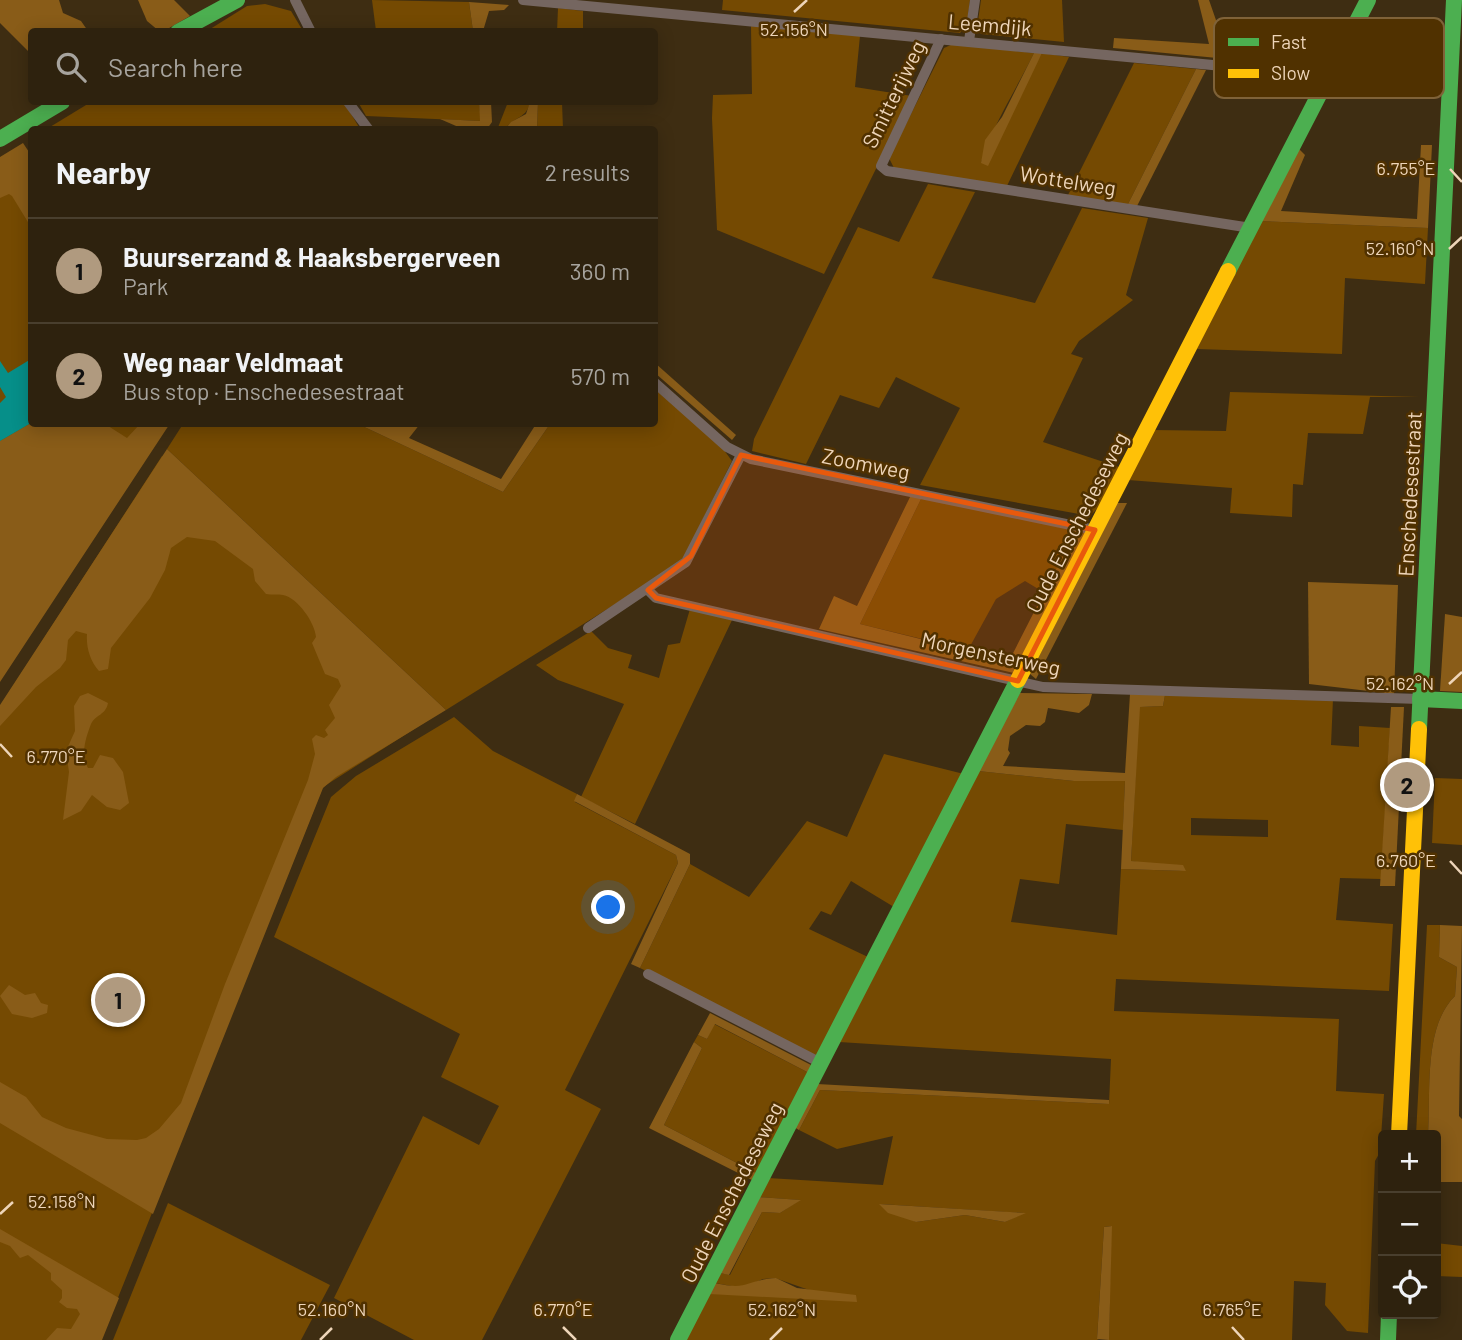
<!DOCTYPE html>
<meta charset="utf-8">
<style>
:root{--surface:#2e220e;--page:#3a2f1c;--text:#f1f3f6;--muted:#a7a49e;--line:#493f2e;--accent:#b09a7f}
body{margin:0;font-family:Barlow,sans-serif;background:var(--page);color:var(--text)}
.controls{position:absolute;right:21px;bottom:21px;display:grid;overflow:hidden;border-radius:7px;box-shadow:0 4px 18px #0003}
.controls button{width:63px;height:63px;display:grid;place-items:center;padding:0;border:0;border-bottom:2px solid var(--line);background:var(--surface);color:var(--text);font:35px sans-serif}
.you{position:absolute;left:609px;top:908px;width:24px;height:24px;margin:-18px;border:5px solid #fff;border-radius:50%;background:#1a73e8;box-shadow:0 0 0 10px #1a73e833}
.badge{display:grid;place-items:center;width:46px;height:46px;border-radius:50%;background:var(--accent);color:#111;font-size:23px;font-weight:700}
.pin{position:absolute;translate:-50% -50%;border:4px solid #fff;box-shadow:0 2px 7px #0006}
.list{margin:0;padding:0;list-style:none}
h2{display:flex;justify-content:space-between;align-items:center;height:91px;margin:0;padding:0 28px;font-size:30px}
h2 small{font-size:23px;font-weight:400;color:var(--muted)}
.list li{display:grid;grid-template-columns:46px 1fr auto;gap:21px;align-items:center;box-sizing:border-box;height:105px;padding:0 28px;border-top:2px solid var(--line)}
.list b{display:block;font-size:26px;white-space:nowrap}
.list p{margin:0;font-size:23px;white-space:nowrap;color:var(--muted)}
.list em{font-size:23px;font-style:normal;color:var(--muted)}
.icon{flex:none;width:38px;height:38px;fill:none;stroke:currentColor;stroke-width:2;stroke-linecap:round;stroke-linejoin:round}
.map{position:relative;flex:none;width:1462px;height:1340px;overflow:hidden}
.search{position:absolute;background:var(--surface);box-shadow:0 4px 18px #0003;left:28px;top:28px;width:630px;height:77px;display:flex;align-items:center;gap:18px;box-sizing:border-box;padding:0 24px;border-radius:7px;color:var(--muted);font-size:26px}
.panel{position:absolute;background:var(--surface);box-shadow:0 4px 18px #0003;left:28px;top:126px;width:630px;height:301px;border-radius:7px}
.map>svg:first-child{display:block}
</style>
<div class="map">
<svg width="1462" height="1340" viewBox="0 0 1462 1340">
<rect width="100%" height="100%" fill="#3e2d12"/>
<g fill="#754a02" fill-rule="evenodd">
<path d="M372,0L469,2L473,31H376Z"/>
<path d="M723,0H970L967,24L960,33L722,10Z"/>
<path d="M981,0H1062L1064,42L981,34L977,28Z"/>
<path d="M265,4L291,11L303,31H207L247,6Z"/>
<path d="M558,8L583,11V31L557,32Z"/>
<path d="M751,26L860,36L855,87L912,96L824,274L717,230L712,118L713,95L752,94Z"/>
<path d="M953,44L1034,53C1016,90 993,124 981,163L1042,53L1069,57L1006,188L894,168L889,158L944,48Z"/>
<path d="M1134,63L1196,69L1127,206L1067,197Z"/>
<path d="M91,102H344L360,129L45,130Z"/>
<path d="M358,102H479L481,121L366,116Z"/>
<path d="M508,102H530C527,119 513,117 505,129L497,130Z"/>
<path d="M538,102H562L563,129L537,130Z"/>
<path d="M0,171L31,212L32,424H170L0,531Z"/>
<path d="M928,184L975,192L932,278L1035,303L1082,208L1148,218L1126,295L1133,300L1079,341L1071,354L1083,358L1043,442L1119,467L1098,508L1090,516L920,485L960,408L896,377L879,408L840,395L806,464L752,451L754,439L858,227L899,242Z"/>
<path d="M1259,221L1428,228L1425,284L1345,278L1342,354L1197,349Z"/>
<path d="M655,388L721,446L732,461L684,557L676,566L446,710L167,449L183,424H358L503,492L550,424H654Z"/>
<path d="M1230,392L1419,397H1370L1363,434L1308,433L1303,485L1293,484L1292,517L1230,513L1232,488L1128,480L1153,430L1226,431Z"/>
<path d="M162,456L433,717L323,787L101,1340H0V706Z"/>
<path d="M922,497L1078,526L1045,593L1025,581L996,599L968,650L860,624Z"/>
<path d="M690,609L733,618L635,824L581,797L624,704L558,680L536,665L591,631L608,648L632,655L628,668L659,678L668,645L680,643Z"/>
<path d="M1165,695L1333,699L1331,745L1359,747V726L1390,728L1381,879L1340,878L1336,920L1393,924L1389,991L1116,979L1114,1011L1339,1019L1336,1091L1384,1094L1380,1152L1375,1161L1368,1333L1347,1331L1325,1305L1326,1283L1294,1281L1292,1340H1109L1111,1226L1104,1227L1097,1339L1099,1340H685L709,1294L809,1290L775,1278L763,1279L742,1288L715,1283L720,1273L730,1275L762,1212L780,1213L800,1200L758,1197L768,1178L883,1185L893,1136L837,1149L799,1130L820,1090L1109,1104L1111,1059L839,1042L978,771L1074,781H1125L1123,830L1066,824L1059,884L1020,879L1011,922L1117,935L1121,869L1186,871L1131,861L1139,707L1163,706ZM1191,818L1268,820V837L1191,835ZM880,1204L1024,1213L1005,1222L965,1215L916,1222Z"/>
<path d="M454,717L493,751L577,794L575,802L676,855L678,863L565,1090L601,1109L482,1340H414L334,1298L423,1116L479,1145L499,1106L441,1077L460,1034L274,937L331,797L356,776Z"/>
<path d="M884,754L964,774L894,907L851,881L831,915L821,911L809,929L868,957L818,1054L815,1055L640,968L690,864L749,897L807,821L847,837Z"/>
<path d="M1435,778L1462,779V845L1432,843Z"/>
<path d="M1427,925H1440L1439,957L1457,967L1455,996C1423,1027 1431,1093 1428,1135H1416Z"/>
<path d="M714,1024L809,1073L758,1174L664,1125L702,1048L694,1042L698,1035L707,1039Z"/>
<path d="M168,1203L330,1285L301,1340H113Z"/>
<path d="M1436,1243L1462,1246V1277L1436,1276Z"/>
</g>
<g fill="#895c18">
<path d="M0,0H59L63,13L81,21L88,31L32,32L31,52L28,51L0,23Z"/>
<path d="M138,0H174L190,16L164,31H159L147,21Z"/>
<path d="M1198,0H1209L1225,46L1329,55L1321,68L1113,48L1114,38L1209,44Z"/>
<path d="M469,2L509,5L504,10L489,11L483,31H473Z"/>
<path d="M1034,53H1042L988,166L981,163L985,140L1002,117Z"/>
<path d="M1196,69L1206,70L1136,208L1127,206Z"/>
<path d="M479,102H491L492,122L487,129H463L440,119L480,121Z"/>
<path d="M530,102H538L537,129H505L511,122L526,114Z"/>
<path d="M23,143L31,155V227L12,196L9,194L0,198V157Z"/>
<path d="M1421,145H1432L1428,228L1259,221L1297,147L1305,155L1281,211L1417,219Z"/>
<path d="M655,363L736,435L732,440L655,373Z"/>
<path d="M31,423L105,424L127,438L140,424L169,425L0,682V441Z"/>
<path d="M358,424H420L409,438L501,479L536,424H550L503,492Z"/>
<path d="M167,449L446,710L336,777L323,788L153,1214L0,1123V1082L26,1097L42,1117L66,1128L107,1139L137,1140L146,1138L159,1129L181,1103L225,984L308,780L315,754L312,739L316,735L324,738L328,735L325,730L335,718L329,705L341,686L338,679L325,674L312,643L316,637C315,623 298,598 283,595C278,594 272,595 266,594L255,581L253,569L215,541L187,537L171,548L165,570L150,598L111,648L108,669L99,671C90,661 86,647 87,634L76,631L68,640L66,660L60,668L36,687L0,726V705Z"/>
<path d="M911,495L922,497L860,624L1009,661L1078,526L1086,533L1014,673L819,629L834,596L857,606Z"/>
<path d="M1117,503H1127L1036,679L1030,674Z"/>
<path d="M1308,582L1398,585L1394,694L1309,684Z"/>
<path d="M1445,614L1462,617V692L1440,691Z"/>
<path d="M88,693L108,703C106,715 95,715 91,724C86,737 80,755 88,768H93L100,755L113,758L123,772L129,803L120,810L107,807L92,795L81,811L63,820L69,772L66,751L75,731L74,706L80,696Z"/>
<path d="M1020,693L1092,694L1089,705L1079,713L1048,708L1045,722L1040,726L1026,725L1010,736L1008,750L1010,753L1003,766L1125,773L1130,694L1165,695L1163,706L1140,707L1131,861L1183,865L1186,871L1121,869L1125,781H1074L978,771Z"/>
<path d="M1391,707H1404L1395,886H1380Z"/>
<path d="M577,794L690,854V864L640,968L631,964L678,863L676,855L574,801Z"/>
<path d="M1440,925L1462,926L1459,1116L1462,1119V1182H1436V1135H1428C1431,1093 1423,1027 1455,996L1457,967L1439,957Z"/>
<path d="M9,985L25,995L35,993L41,1003L48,1005L47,1013L32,1018L12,1014L0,996Z"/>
<path d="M710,1013L811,1065L809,1073L715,1024L707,1039L698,1035Z"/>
<path d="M694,1042L702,1048L664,1125L758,1174L754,1181L649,1128Z"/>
<path d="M817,1084L1109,1100V1104L820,1090L799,1130L794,1127Z"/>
<path d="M758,1197L801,1200L780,1213L762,1212L729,1275L720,1273Z"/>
<path d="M879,1204L1026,1213L1005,1222L965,1215L916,1222L888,1213Z"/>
<path d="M1112,1226L1109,1340L1097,1339L1104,1227Z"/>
<path d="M0,1229L119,1298L102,1340H46L57,1328L71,1329L80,1314L77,1309L67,1308L59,1302L62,1298V1290L51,1280V1273L28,1255L20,1258L10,1246L0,1242Z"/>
<path d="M776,1278L797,1288L856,1295L857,1302L709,1294L715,1283C749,1291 745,1280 776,1278Z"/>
</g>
<path fill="#068f89" d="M31,359V423L0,441V403L6,397L0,387V361L8,373Z"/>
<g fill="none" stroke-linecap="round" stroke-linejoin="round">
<g stroke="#756660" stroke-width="10">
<path d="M295,0L311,32"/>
<path d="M523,0L1329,76"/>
<path d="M941,39L881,166L887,171L1251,228"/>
<path d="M969,41L975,0"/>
<path d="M348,102L369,130"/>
<path d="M654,382L727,447L751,459L1095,530"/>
<path d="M648,590L656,598L1043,687L1420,699"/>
<path d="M588,628L686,562L741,455"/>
<path d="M648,974L821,1063"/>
</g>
<g stroke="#4caf50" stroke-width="16">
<path d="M178,32L237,0"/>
<path d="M0,139L62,102"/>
<path d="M1228,271L1368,0"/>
<path d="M1420,699L1462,701"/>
<path d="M1419,729L1454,0"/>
<path d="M678,1340L1018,680"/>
<path d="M1388,1340L1389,1314"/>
</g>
<g stroke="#ffc107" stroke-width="16">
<path d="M1018,680L1228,271"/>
<path d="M1399,1135L1419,729"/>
</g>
</g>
<path fill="#e8590c" fill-opacity="0.2" stroke="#e8590c" stroke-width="5" stroke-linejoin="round" d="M741,455L1095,530L1018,681L656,598L648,590L691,556Z"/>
<path fill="none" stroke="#eed5b9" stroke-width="2.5" d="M794,12L807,0M1450,169L1462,182M1449,249L1462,237M1449,684L1462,672M0,744L12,757M1450,861L1462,874M0,1214L13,1202M563,1327L576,1340M1232,1327L1244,1340M320,1340L332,1328M770,1340L782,1328"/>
<g text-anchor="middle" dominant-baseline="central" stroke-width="5" stroke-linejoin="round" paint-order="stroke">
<g font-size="21" fill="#eed5b9" stroke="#503100">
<text transform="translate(990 24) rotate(5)">Leemdijk</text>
<text transform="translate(893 94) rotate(-64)">Smitterijweg</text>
<text transform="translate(1068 180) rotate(9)">Wottelweg</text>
<text transform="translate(866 463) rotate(11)">Zoomweg</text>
<text transform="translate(1409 494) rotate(-87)">Enschedesestraat</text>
<text transform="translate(1076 522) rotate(-63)">Oude Enschedeseweg</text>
<text transform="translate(991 653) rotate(12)">Morgensterweg</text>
<text transform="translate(731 1192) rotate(-63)">Oude Enschedeseweg</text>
</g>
</g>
<rect x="1214" y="18" width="230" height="80" rx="10" fill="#503100" stroke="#7f6238" stroke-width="2"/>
<rect x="1228" y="38" width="31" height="8" fill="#4caf50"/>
<rect x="1228" y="69" width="31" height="9" fill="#ffc107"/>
<g font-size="19" fill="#eed5b9">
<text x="1271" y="49">Fast</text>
<text x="1271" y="80">Slow</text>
</g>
<g font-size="18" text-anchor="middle" fill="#eed5b9" stroke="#503100" stroke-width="5" stroke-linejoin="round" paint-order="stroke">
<text x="794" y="36">52.156°N</text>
<text x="1406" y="175">6.755°E</text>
<text x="1400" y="255">52.160°N</text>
<text x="1400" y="690">52.162°N</text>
<text x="56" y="763">6.770°E</text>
<text x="1406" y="867">6.760°E</text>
<text x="62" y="1208">52.158°N</text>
<text x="563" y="1316">6.770°E</text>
<text x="1232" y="1316">6.765°E</text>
<text x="332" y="1316">52.160°N</text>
<text x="782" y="1316">52.162°N</text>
</g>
</svg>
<div class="controls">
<button>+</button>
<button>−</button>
<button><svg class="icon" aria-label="locate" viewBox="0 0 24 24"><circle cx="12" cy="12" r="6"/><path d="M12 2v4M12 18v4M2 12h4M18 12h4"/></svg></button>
</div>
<div class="you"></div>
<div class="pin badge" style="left:118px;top:1000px">1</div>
<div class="pin badge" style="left:1407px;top:785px">2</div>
<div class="search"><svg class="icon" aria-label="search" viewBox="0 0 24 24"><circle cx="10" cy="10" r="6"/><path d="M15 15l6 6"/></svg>Search here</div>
<section class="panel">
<h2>Nearby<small>2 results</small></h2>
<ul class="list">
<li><span class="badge">1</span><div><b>Buurserzand &amp; Haaksbergerveen</b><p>Park</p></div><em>360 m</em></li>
<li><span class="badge">2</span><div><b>Weg naar Veldmaat</b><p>Bus stop · Enschedesestraat</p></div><em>570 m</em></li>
</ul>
</section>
</div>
